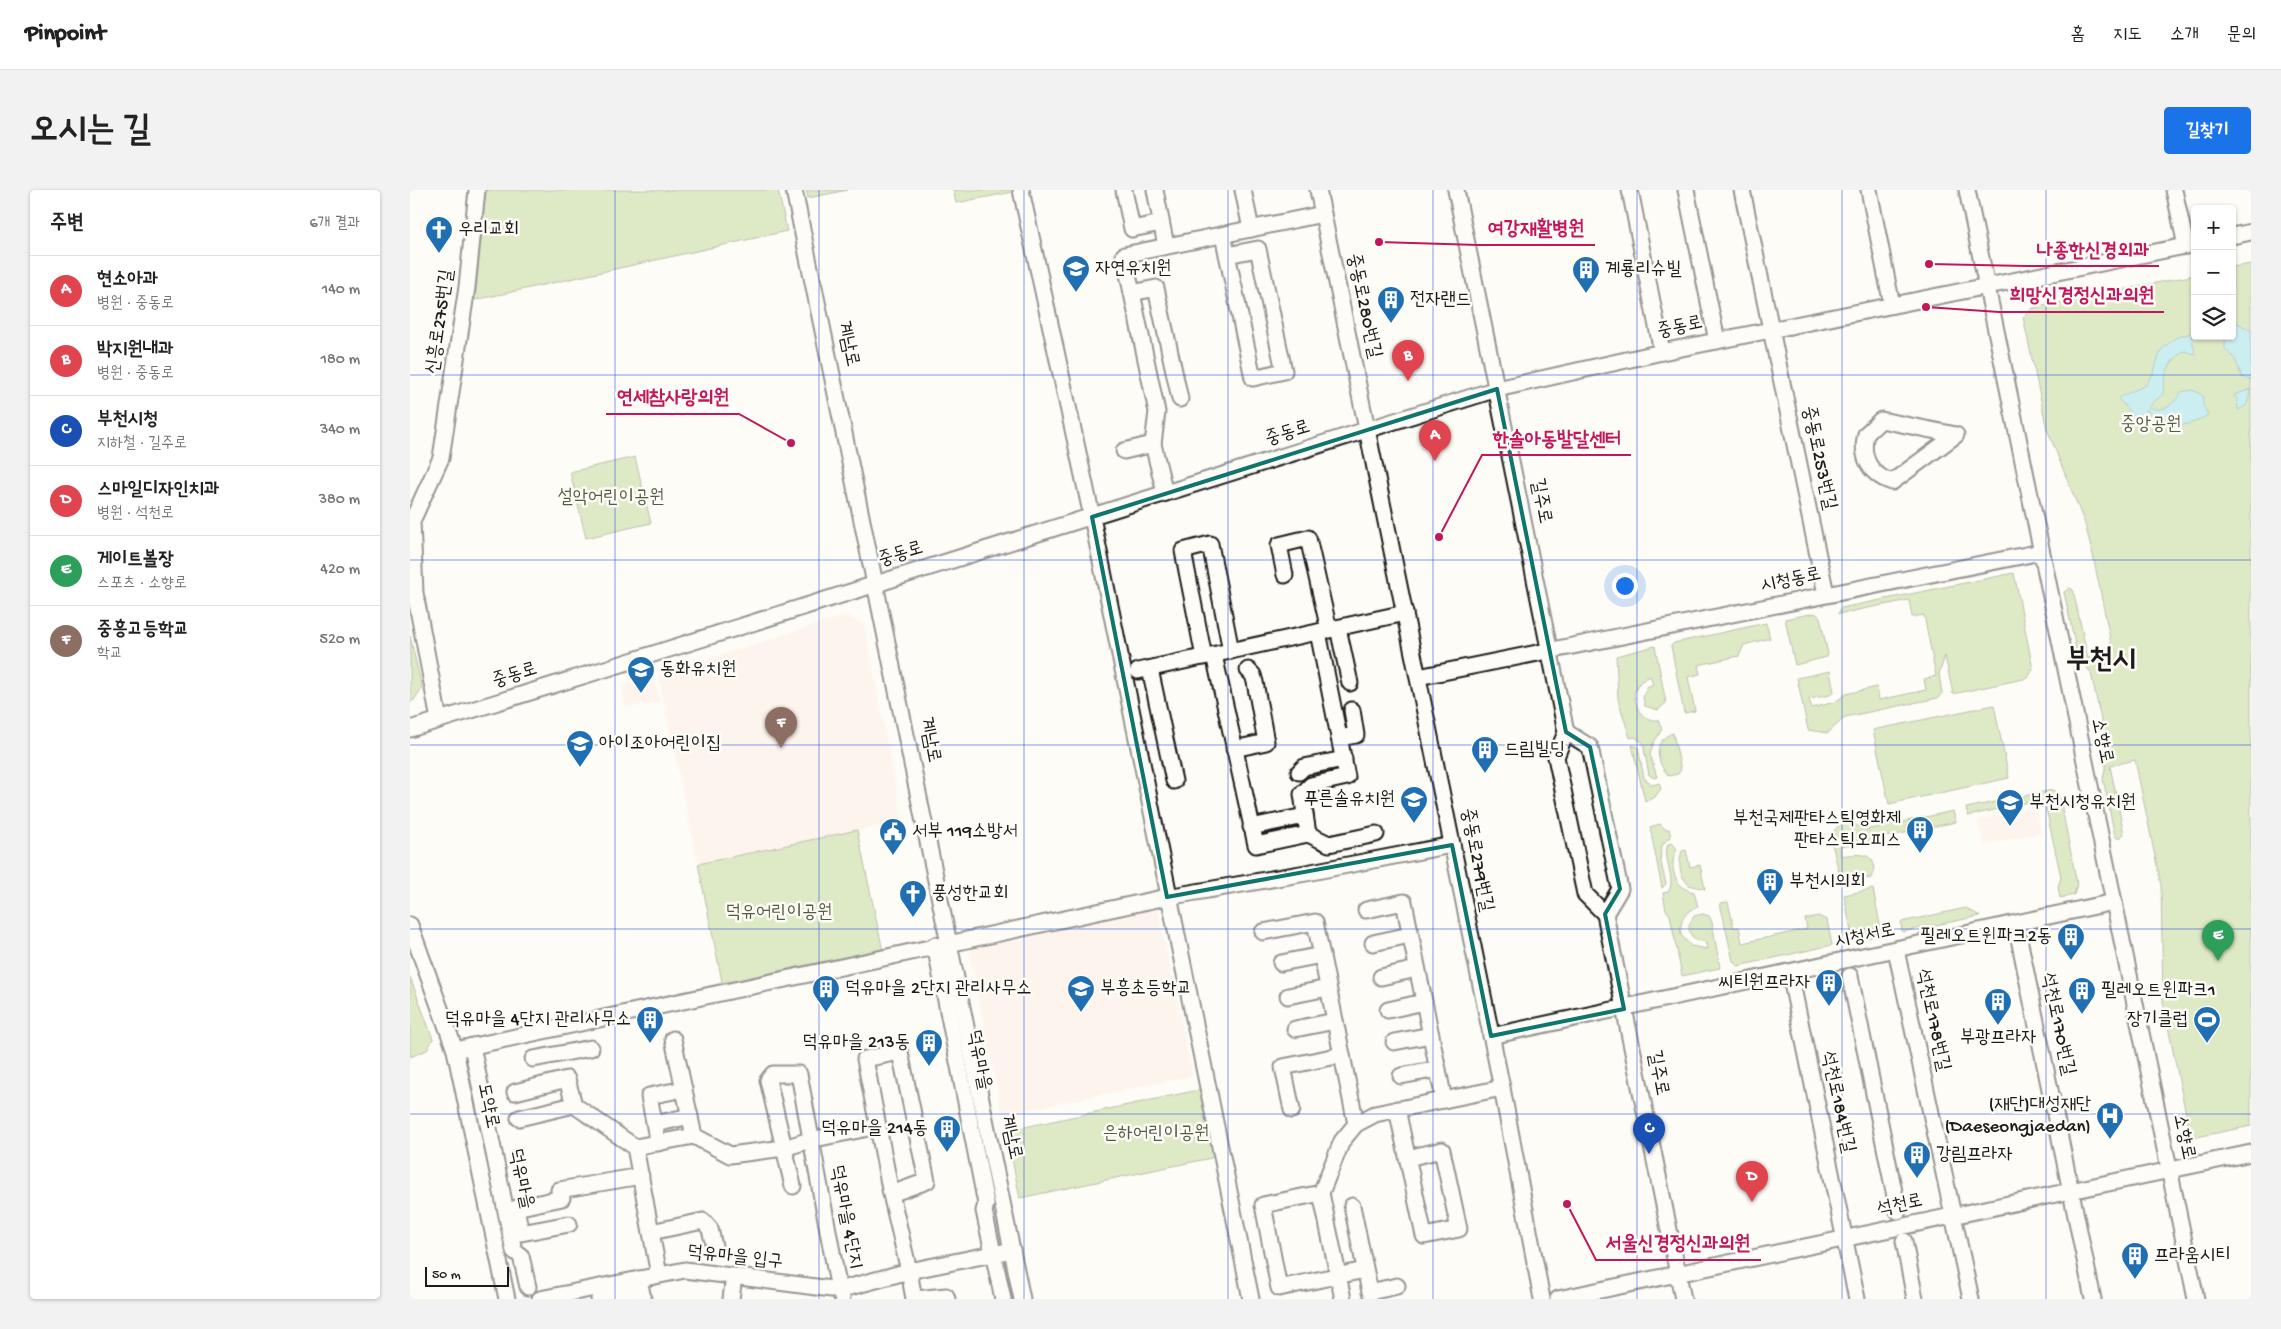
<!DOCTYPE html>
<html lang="ko">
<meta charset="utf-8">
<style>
:root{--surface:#fff;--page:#f2f2f2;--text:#222;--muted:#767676;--line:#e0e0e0;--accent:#1a73e8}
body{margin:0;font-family:"Gochi Hand","Poor Story",sans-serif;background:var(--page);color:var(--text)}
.controls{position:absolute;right:15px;top:15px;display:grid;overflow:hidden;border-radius:5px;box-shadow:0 1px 4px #0004}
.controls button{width:45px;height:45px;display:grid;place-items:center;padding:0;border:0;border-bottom:1px solid var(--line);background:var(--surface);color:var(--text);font:25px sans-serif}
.scale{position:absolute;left:15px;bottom:12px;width:84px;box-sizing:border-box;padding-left:5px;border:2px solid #1c1c1c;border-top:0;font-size:14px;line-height:18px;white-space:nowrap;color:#1c1c1c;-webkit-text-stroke:4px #fdfcf7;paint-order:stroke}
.you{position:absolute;left:1214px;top:395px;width:18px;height:18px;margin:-12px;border:4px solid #fff;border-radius:50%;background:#1a73e8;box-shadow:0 0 0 8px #1a73e833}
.badge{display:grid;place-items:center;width:32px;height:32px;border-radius:50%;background:var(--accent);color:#fff;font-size:16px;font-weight:700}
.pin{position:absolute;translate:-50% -41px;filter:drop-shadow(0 1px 2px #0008)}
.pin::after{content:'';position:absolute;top:26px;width:18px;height:15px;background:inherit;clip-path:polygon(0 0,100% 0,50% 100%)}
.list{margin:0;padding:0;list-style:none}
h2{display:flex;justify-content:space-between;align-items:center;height:65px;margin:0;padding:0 20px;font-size:21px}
h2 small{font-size:16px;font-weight:400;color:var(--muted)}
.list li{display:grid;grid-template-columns:32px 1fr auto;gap:15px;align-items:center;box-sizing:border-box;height:70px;padding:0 20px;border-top:1px solid var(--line)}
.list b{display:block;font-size:19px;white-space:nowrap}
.list p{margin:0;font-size:16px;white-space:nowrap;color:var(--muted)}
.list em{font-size:16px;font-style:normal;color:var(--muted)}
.icon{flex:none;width:28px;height:28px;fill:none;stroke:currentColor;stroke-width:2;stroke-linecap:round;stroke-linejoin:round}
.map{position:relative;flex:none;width:1841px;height:1109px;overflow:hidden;border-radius:5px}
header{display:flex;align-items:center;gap:30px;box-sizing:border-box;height:70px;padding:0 25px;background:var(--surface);border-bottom:1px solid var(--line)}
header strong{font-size:24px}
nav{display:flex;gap:28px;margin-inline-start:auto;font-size:18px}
.intro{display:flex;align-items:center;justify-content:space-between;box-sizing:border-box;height:120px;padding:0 30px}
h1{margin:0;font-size:35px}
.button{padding:12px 22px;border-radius:5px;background:var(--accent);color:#fff;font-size:18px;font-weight:700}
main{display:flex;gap:30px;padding:0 30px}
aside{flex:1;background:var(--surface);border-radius:5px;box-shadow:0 1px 4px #0004}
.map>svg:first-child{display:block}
</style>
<header>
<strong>Pinpoint</strong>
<nav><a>홈</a><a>지도</a><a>소개</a><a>문의</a></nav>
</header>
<div class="intro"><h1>오시는 길</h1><a class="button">길찾기</a></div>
<main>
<aside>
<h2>주변<small>6개 결과</small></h2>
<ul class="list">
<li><span class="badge" style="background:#e0444e">A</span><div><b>현소아과</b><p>병원 · 중동로</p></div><em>140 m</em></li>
<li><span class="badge" style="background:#e0444e">B</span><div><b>박지원내과</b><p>병원 · 중동로</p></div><em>180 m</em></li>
<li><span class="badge" style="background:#1a4fb4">C</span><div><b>부천시청</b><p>지하철 · 길주로</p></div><em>340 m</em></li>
<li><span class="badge" style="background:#e0444e">D</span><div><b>스마일디자인치과</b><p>병원 · 석천로</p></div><em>380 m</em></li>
<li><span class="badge" style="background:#2e9e5b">E</span><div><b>게이트볼장</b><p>스포츠 · 소향로</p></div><em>420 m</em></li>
<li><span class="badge" style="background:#8d6e63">F</span><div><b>중흥고등학교</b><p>학교</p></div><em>520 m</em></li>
</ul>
</aside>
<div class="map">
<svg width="1841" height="1109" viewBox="0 0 1841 1109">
<rect width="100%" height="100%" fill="#fdfcf7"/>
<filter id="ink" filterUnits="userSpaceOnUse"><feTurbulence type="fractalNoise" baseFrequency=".02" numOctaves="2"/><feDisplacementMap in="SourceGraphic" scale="10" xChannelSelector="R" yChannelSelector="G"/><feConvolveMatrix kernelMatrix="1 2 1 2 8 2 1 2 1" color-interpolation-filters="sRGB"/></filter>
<g filter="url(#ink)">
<g fill="#fdece1">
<path d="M436,425L454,435L493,631L288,674L248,485Z"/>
<path d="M244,488L250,512L216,518L212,496Z"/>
<path d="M1625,617L1631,643L1574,655L1568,630Z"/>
<path d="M748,719L783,886L592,925L559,760Z"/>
</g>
<g fill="#b8d38b" stroke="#6a7854">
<path d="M76,0H368L377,41L65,110Z"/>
<path d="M396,0H438L398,8Z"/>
<path d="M543,0H602L603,2L546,13Z"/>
<path d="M1841,74V936L1787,947L1780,944L1753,812L1751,695L1725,570L1700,576L1714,644L1709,649L1705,646L1693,589L1698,563L1681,483L1667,464L1654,402L1660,398L1663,400L1678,468L1703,463L1682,361L1675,334L1637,239L1613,127L1623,118L1785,85V146H1822V77Z"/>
<path d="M225,267L241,333L176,348L160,282Z"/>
<path d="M1604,383L1623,479L1618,488L1543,504L1535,466L1529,484L1532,503L1528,508L1435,527L1418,543L1398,540L1387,488L1420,481L1424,502L1420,505L1399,509L1402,518L1425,512L1436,504L1467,497L1469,510L1516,500L1514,489L1526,486L1514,425L1502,427L1499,410L1428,424L1431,418Z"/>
<path d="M1405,423L1410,427L1418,464L1417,467L1385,475L1375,429Z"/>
<path d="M1356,433L1360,448L1334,455L1329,466L1288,475L1290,484L1278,487L1285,521L1274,523L1261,456L1264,453Z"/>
<path d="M0,446L12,498L4,510L0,512Z"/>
<path d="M1245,456L1256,513L1248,520L1235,516L1233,507L1237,497L1243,494L1240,486L1230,492L1224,503C1226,518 1231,531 1248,530L1252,539L1243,554L1240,565L1247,587L1244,588L1239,585L1233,553L1225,547L1220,548L1208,509L1206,466Z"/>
<path d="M1584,515L1599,588L1479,614L1463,540Z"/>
<path d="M1263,543L1271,580L1268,584L1259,586C1246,573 1242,550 1263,543Z"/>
<path d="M1222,555L1228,557L1234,588L1243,595L1249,593L1251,599L1244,608L1235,611Z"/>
<path d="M1643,600L1650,608L1667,694L1664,705L1650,708L1648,697L1651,687L1635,614L1624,611L1558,626L1556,618Z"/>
<path d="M1543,621L1546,632L1476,647L1472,656L1459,652L1430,657L1431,666C1449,663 1472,662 1461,688L1431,691L1420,645L1434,630L1456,640Z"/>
<path d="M1250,634L1255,639H1259L1261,647C1243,656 1253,678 1256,694L1252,698L1240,637Z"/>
<path d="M447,640L474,766L314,801L288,674Z"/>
<path d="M1262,653L1267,659C1258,675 1264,698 1284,702L1288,717C1275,720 1269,731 1271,745L1281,756L1297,759L1295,751C1285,752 1279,746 1279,736L1284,726L1293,724L1299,726L1302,732L1310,778L1272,786L1260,725L1256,720L1253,703L1258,702C1267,690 1252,669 1258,654Z"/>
<path d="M1276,660L1280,677L1290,675L1295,699L1279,695C1269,685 1268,675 1272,661Z"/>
<path d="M1463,699L1472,745L1443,751L1434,705Z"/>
<path d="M1318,712L1324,738L1329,737L1332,753L1397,739L1395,729L1408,726L1417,730L1422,755L1328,776L1323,771L1310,713Z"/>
<path d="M1556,718L1570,726L1492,742L1491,732Z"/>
<path d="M0,787L23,849L17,860L0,867Z"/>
<path d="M793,899L806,967L610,1008L596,941Z"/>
</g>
<g fill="#8fe0e9" stroke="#619297">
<path d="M1828,133L1841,141V190L1832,187L1825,169L1815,159V146H1822V135Z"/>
<path d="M1781,143L1785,164L1774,161C1758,172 1754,184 1753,204L1738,217C1752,224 1765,214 1771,202L1783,200L1793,206V215L1798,225C1784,234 1764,240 1749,230V228L1743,226L1736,219L1727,231L1708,208L1736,195L1743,184L1751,160L1765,148Z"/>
<path d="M1841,199L1836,216L1828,220L1827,209L1824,205Z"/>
</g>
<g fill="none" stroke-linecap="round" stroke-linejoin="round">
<defs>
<g id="minor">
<path d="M384,0L612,1109"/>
<path d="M611,0L682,327L841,1109"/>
<path d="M714,0L722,39L751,33"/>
<path d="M745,0L756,56"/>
<path d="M833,0L841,39"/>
<path d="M908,0L1092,898L1132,1109"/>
<path d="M1046,0L1156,542L1146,567L1175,704L1195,724L1273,1109"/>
<path d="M1220,0L1252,162"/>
<path d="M1276,0L1307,151"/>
<path d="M1332,0L1416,404"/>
<path d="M1459,0L1482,115"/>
<path d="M1557,0L1786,1109"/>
<path d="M1764,0L1776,56"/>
<path d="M813,45L843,188L874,181L848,59L817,65"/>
<path d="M1822,46L1841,42"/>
<path d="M722,103L746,98L770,209"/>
<path d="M1471,230L1546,245L1482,292C1460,285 1450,267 1456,244Z"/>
<path d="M714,261L743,254"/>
<path d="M755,303L743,254L747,222L714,65L913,24"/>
<path d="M875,385L869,355L898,348L919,440"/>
<path d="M928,438L940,493"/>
<path d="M804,465L846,655L898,644L919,654L966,644"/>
<path d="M794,467L773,361L800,354L821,461"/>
<path d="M740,479L764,591"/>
<path d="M728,481L995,423"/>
<path d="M1008,487L1631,362"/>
<path d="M29,530L5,403L2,331L31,268L57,97L67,0"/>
<path d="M0,539L205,476L1087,199L1252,162L1785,54"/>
<path d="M1156,542L1180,557L1210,699L1195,724"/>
<path d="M929,548L946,545L942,520"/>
<path d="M824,559L856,552L845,492L843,485L838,480"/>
<path d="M889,582L894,577L934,569"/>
<path d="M841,637L895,626"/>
<path d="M898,644L892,604L901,595L937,587L908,442"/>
<path d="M956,720L994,712L1034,910"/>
<path d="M1606,734L1683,1109"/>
<path d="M0,735L45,860L97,1109"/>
<path d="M853,742L905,732L946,934"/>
<path d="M963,753L1000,745"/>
<path d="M525,755L576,1014L574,1021L593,1109"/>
<path d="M1486,760L1561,1109"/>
<path d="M871,773L912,765"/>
<path d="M1380,783L1447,1109"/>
<path d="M1440,786L1488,1021"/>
<path d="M971,787L1007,779"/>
<path d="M878,806L918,798"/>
<path d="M978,820L1014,812"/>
<path d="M885,839L925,831"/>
<path d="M1081,846L1704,712"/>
<path d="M263,849L284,946L320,965L374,958L400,950L468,936"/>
<path d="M984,852L1021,845"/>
<path d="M62,856L104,1061L111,1066L118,1097"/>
<path d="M45,860L757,707L896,683L1042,655"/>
<path d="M123,869L181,858"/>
<path d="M991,886L1028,879"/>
<path d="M105,902L157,889L164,915"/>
<path d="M987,919L1014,1046L1049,1039L1032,960L997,968"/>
<path d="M882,920L873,877L932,865"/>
<path d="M109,928L164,915L225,957L249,1085"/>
<path d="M245,934L280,926"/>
<path d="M248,953L239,906L274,899"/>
<path d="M225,957L284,946"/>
<path d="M383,996L358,890L363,884H389L429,1100L499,1081L504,1109"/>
<path d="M911,1003L853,1015L869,1098L955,1080"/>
<path d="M481,1004L455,869L490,862L517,991L481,1004L499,1081L602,1060"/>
<path d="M942,1016L960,1102L987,1096"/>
<path d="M159,1034L111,1043L106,1018L152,1008L149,1000L231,986"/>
<path d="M241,1042L293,1031L300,1039L304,1056"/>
<path d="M1494,1051L1505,1109"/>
<path d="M229,1089L233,1109"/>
<path d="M130,1109L275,1080L429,1100L432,1107"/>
<path d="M189,1109L220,1102"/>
<path d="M321,1109L324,1086"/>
<path d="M506,1109L536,1106L537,1109"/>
<path d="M933,1109L911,1003L932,951L946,934L965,924L1092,898"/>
<path d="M1148,1109L1841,963"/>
</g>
</defs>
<use href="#minor" stroke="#1c1c1c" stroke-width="19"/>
<use href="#minor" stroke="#fdfcf7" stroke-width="15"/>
</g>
</g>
<path d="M0 0H1841V1109H0ZM1087,199L1156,542L1180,557L1210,699L1195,724L1214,819L1081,846L1042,655L757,707L682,327Z" fill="#fdfcf7" fill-opacity=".55" fill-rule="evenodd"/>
<path fill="none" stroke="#0f766e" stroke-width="4" stroke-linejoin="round" d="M1087,199L1156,542L1180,557L1210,699L1195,724L1214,819L1081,846L1042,655L757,707L682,327Z"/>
<path fill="none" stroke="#1d4ed8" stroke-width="1" stroke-opacity="0.55" d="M205,0V1109M409,0V1109M614,0V1109M818,0V1109M1023,0V1109M1227,0V1109M1432,0V1109M1636,0V1109M0,185H1841M0,370H1841M0,555H1841M0,739H1841M0,924H1841"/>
<defs>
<symbol id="church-pin" viewBox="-11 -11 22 30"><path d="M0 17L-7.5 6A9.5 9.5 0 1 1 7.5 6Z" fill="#1f6fb2" stroke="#fdfcf7"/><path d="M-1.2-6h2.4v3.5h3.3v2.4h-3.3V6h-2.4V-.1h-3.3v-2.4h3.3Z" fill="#fff"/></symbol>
<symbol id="school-pin" viewBox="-11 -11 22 30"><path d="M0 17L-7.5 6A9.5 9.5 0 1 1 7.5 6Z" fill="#1f6fb2" stroke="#fdfcf7"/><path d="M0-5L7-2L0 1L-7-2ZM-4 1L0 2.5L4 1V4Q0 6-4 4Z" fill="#fff"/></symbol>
<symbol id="building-pin" viewBox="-11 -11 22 30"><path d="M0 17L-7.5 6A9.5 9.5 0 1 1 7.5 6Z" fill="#1f6fb2" stroke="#fdfcf7"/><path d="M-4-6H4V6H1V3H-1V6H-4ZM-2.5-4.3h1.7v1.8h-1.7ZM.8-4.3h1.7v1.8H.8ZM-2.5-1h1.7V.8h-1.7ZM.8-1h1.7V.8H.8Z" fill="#fff"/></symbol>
<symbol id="civic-pin" viewBox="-11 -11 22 30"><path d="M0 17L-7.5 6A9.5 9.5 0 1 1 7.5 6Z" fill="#1f6fb2" stroke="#fdfcf7"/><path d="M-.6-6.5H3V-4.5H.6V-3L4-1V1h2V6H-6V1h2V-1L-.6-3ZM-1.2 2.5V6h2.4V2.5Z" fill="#fff"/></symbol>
<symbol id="stadium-pin" viewBox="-11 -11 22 30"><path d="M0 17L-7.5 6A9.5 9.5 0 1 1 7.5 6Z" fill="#1f6fb2" stroke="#fdfcf7"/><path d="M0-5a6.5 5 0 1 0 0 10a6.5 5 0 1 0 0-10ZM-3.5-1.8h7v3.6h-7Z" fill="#fff"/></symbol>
<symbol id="hospital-pin" viewBox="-11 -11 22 30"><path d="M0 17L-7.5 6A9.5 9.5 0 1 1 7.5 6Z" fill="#1f6fb2" stroke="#fdfcf7"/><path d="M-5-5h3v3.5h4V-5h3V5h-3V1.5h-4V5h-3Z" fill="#fff"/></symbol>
</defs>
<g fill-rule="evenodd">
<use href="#church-pin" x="13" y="24" width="32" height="43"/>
<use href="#school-pin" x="650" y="63" width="32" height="43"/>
<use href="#building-pin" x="1160" y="64" width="32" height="43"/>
<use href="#building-pin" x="965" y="94" width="32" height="43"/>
<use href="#school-pin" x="215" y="464" width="32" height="43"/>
<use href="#school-pin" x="154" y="538" width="32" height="43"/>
<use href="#building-pin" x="1059" y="544" width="32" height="43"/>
<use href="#school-pin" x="988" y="594" width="32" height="43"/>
<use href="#school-pin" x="1584" y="597" width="32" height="43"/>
<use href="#building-pin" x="1494" y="624" width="32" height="43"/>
<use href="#civic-pin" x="467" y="626" width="32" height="43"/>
<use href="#building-pin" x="1344" y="676" width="32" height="43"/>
<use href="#church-pin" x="487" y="688" width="32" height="43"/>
<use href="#building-pin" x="1645" y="731" width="32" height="43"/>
<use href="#building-pin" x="1403" y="777" width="32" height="43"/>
<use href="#building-pin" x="400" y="783" width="32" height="43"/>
<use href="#school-pin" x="655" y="783" width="32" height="43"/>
<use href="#building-pin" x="1656" y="785" width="32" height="43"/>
<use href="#building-pin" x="1572" y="796" width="32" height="43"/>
<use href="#building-pin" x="224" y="814" width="32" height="43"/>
<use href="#stadium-pin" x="1781" y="814" width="32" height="43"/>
<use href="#building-pin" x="503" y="837" width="32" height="43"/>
<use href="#hospital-pin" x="1684" y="910" width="32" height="43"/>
<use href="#building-pin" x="521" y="923" width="32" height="43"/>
<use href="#building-pin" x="1491" y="949" width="32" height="43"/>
<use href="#building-pin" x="1709" y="1050" width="32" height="43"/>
</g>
<g text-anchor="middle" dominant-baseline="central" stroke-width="5" stroke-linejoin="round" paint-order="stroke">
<g font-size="19" fill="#1c1c1c" stroke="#fdfcf7" text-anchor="start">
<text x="48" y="40">우리교회</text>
<text x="685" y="79">자연유치원</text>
<text x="1195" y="80">계룡리슈빌</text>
<text x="1000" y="110">전자랜드</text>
<text x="250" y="480">동화유치원</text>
<text x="189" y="554">아이조아어린이집</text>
<text x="1094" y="560">드림빌딩</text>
<text x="985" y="610" text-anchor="end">푸른솔유치원</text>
<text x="1619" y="613">부천시청유치원</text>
<text x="1491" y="629" text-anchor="end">부천국제판타스틱영화제<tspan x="1491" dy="22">판타스틱오피스</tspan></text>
<text x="502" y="642">서부 119소방서</text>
<text x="1379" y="692">부천시의회</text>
<text x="522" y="704">풍성한교회</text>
<text x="1642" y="747" text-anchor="end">필레오트윈파크2동</text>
<text x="1400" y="793" text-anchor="end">씨티원프라자</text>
<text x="435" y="799">덕유마을 2단지 관리사무소</text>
<text x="690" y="799">부흥초등학교</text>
<text x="1691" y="801">필레오트윈파크1</text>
<text x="221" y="830" text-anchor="end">덕유마을 4단지 관리사무소</text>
<text x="1778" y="830" text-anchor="end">장기클럽</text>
<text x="1588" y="848" text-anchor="middle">부광프라자</text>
<text x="500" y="853" text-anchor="end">덕유마을 213동</text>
<text x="1681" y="915" text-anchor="end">(재단)대성재단<tspan x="1681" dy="22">(Daeseongjaedan)</tspan></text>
<text x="518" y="939" text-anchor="end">덕유마을 214동</text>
<text x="1526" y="965">강림프라자</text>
<text x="1744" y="1066">프라움시티</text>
</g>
<g font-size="19" fill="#1c1c1c" stroke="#fdfcf7">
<text transform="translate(953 116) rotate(78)">중동로280번길</text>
<text transform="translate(31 132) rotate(-82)">신흥로275번길</text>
<text transform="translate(1270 138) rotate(-12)">중동로</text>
<text transform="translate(437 154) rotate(78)">계남로</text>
<text transform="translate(878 244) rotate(-17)">중동로</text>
<text transform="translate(1408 268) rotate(78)">중동로253번길</text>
<text transform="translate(1130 311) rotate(79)">길주로</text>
<text transform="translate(491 365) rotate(-17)">중동로</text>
<text transform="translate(1381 391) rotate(-12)">시청동로</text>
<text transform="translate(105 486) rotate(-17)">중동로</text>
<text transform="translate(519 550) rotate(79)">계남로</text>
<text transform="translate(1691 551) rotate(78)">소향로</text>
<text transform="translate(1066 670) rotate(79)">중동로279번길</text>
<text transform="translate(1455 747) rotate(-12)">시청서로</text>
<text transform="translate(1522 830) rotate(78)">석천로178번길</text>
<text transform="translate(1647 834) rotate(78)">석천로170번길</text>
<text transform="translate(568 870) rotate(79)">덕유마을</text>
<text transform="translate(1247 883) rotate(79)">길주로</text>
<text transform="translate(1427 912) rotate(78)">석천로184번길</text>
<text transform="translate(77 916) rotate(78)">도약로</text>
<text transform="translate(600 947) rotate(78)">계남로</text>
<text transform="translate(1773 947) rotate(78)">소향로</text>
<text transform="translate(110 989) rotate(78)">덕유마을</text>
<text transform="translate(1490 1016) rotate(-12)">석천로</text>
<text transform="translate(435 1027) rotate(79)">덕유마을 4단지</text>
<text transform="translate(325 1068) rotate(6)">덕유마을 입구</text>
</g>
<g font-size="19" fill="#535c43" stroke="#fdfcf7">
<text x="1741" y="235">중앙공원</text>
<text x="201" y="308">설악어린이공원</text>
<text x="369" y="723">덕유어린이공원</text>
<text x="746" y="944">은하어린이공원</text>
</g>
<g font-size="29" font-weight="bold" fill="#1c1c1c" stroke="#fdfcf7">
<text x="1691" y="472">부천시</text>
</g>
</g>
<path fill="none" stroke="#c2185b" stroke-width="2" d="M969 52L1068 55H1185M1519 74L1616 76H1749M1516 117L1589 122H1754M381 253L329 224H196M1029 347L1072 265H1221M1157 1014L1186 1070H1351"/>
<g fill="#c2185b" stroke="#fdfcf7" stroke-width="2">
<circle cx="969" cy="52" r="5"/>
<circle cx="1519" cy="74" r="5"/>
<circle cx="1516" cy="117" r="5"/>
<circle cx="381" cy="253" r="5"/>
<circle cx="1029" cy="347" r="5"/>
<circle cx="1157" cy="1014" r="5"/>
</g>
<g font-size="20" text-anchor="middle" font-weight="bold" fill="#c2185b" stroke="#fdfcf7" stroke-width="5" stroke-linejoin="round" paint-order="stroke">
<text x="1126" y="44">여강재활병원</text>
<text x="1683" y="66">나종한신경외과</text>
<text x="1672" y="111">희망신경정신과의원</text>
<text x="263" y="213">연세참사랑의원</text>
<text x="1147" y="255">한솔아동발달센터</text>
<text x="1268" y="1059">서울신경정신과의원</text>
</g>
</svg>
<div class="controls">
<button>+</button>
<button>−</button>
<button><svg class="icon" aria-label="layers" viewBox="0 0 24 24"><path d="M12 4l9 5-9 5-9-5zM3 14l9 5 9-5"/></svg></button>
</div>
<div class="scale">50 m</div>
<div class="you"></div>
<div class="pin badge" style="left:1025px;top:271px;background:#e0444e">A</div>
<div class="pin badge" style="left:998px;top:191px;background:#e0444e">B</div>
<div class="pin badge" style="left:1239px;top:964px;background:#1a4fb4">C</div>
<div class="pin badge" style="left:1342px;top:1012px;background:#e0444e">D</div>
<div class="pin badge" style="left:1808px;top:771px;background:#2e9e5b">E</div>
<div class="pin badge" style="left:371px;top:558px;background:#8d6e63">F</div>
</div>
</main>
